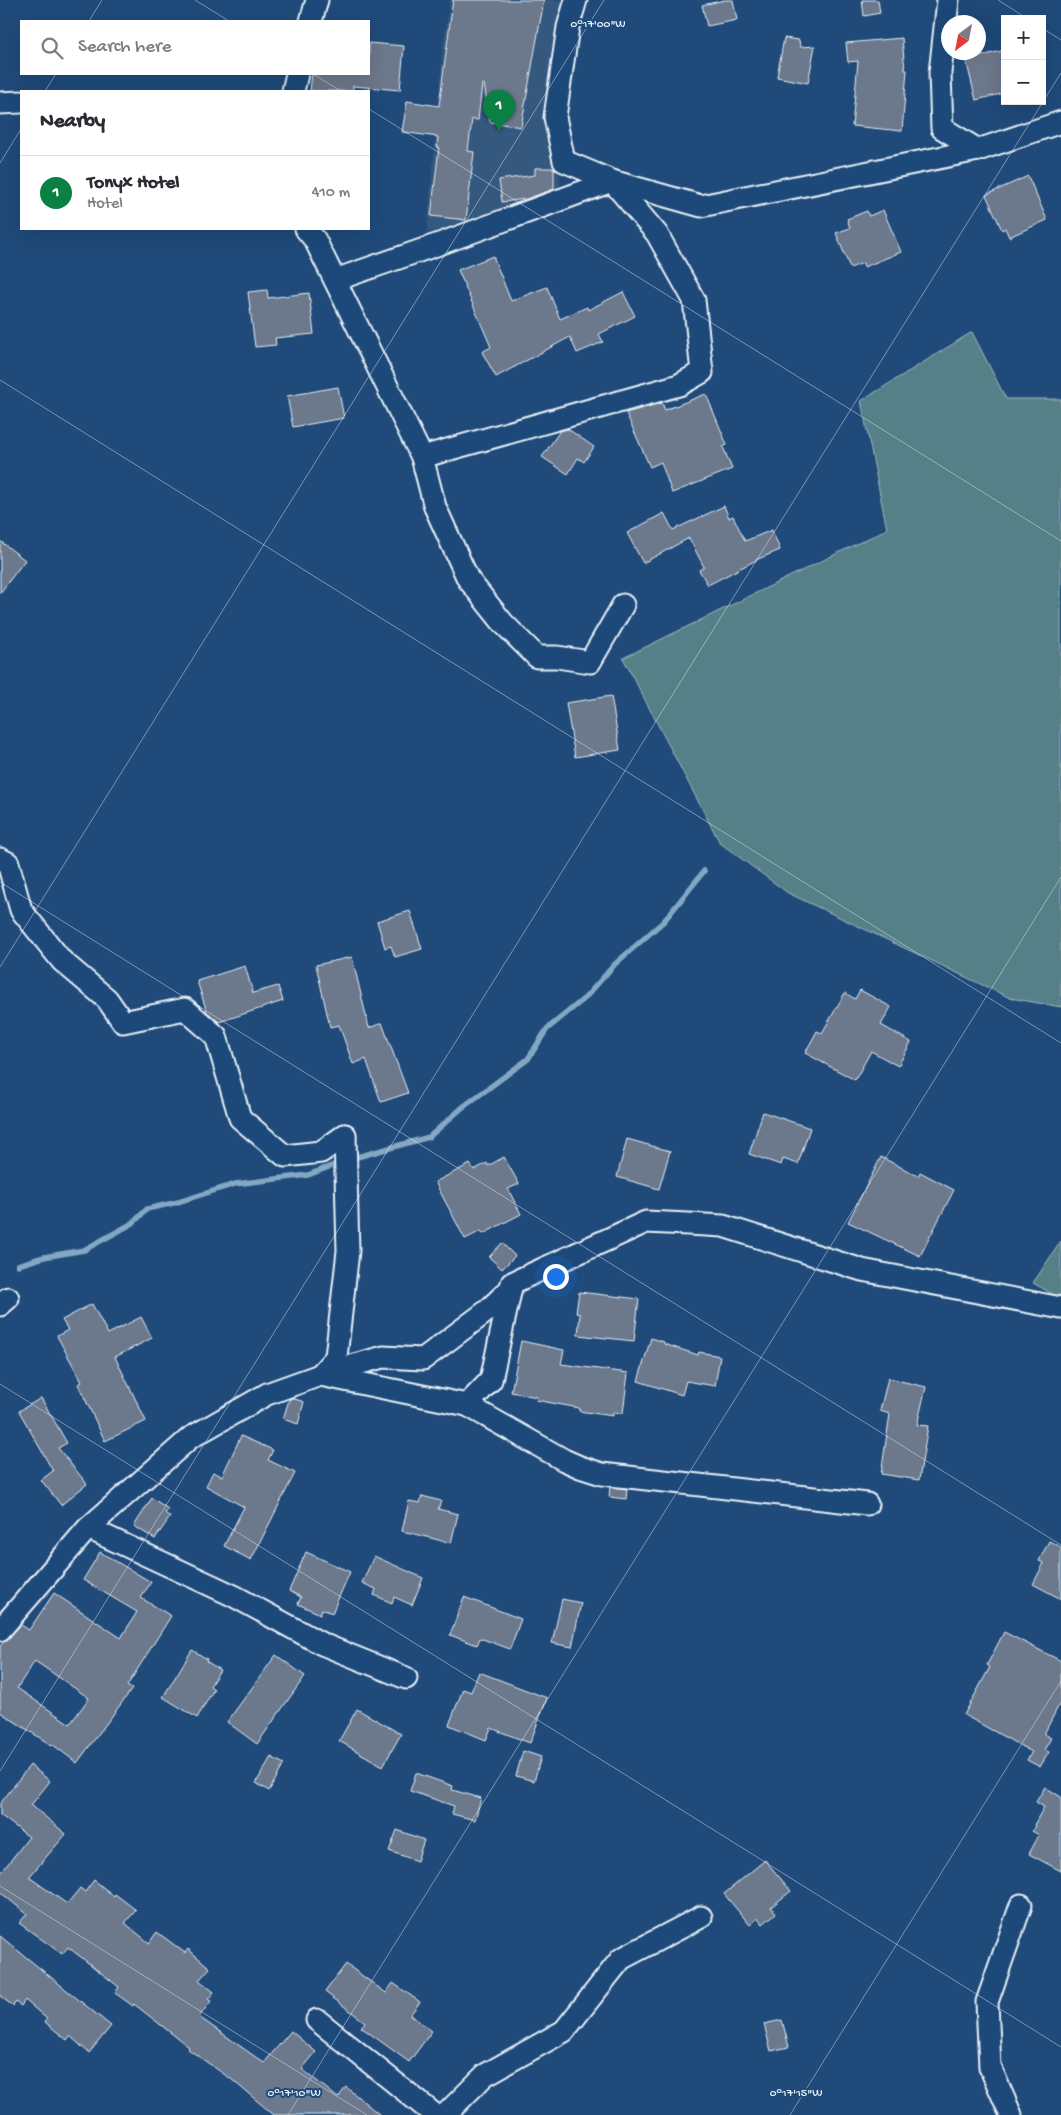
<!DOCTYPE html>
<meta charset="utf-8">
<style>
:root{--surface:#fff;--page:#f2f2f3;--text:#2b2b33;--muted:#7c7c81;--line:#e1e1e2;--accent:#0b8043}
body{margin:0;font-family:"Gochi Hand",sans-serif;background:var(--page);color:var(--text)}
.controls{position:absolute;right:15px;top:15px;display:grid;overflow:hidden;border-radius:0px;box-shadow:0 5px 20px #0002}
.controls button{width:45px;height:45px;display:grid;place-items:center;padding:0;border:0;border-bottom:1px solid var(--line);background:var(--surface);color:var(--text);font:25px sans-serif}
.compass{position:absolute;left:941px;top:15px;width:45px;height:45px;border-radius:50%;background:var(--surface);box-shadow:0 5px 20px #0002;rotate:212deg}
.you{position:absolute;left:555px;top:1276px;width:18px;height:18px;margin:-12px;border:4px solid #fff;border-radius:50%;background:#1a73e8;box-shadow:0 0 0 8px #1a73e833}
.badge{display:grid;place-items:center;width:32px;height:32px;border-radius:50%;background:var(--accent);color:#fff;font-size:16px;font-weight:700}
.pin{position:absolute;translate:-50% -41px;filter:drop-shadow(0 1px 2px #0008)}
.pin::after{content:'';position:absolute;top:26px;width:18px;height:15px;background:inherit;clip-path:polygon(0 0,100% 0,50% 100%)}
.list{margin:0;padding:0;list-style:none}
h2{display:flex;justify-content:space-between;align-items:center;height:65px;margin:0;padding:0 20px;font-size:21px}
h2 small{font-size:16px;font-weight:400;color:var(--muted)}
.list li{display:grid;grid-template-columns:32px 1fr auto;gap:15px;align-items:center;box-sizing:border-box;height:75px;padding:0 20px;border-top:1px solid var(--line)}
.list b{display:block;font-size:19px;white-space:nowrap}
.list p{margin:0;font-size:16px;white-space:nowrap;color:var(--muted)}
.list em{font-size:16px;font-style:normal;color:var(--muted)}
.icon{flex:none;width:28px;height:28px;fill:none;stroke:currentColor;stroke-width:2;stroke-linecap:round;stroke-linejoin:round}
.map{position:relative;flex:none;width:1061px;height:2115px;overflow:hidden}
.search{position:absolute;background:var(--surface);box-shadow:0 5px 20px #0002;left:20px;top:20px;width:350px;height:55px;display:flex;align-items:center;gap:12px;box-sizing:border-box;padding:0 18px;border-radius:0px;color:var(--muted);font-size:19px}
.panel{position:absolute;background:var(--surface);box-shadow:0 5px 20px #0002;left:20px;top:90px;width:350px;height:140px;border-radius:0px}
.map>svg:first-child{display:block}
</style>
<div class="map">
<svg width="1061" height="2115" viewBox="0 0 1061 2115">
<rect width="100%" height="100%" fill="#1f4a7a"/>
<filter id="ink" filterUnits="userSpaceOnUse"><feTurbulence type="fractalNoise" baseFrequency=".02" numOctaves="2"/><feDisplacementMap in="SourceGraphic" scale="10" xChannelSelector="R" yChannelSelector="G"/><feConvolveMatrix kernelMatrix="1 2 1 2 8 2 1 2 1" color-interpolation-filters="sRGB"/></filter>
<g filter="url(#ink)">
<path fill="#36587f" d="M450,0H576L565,63L559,199L493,219L427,233L443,48Z"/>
<g fill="#578087" stroke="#a0b8c0">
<path d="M972,332L1006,399H1061V1007L1010,998L788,893L720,843L623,658L887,529L861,401Z"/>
<path d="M1061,1241V1299L1033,1283Z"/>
</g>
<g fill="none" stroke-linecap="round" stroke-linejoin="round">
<g stroke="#84a8c3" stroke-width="5.5">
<path d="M350,1159L429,1137L463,1107L528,1059L547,1029L585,998L615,964L664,921L704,871"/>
<path d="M18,1265L44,1257L84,1250L133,1223L147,1209L178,1202L235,1184L308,1175L342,1162"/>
</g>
</g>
<g fill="#6c788b" stroke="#e8f1f8" fill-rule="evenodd">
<path d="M453,0H544L521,127L490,122L484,84H482L478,120L472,119L468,151L474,152L466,220L431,216L439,147H437L438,137L402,132L407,101L439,106Z"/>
<path d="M725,0H733L737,20L707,26L702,5Z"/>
<path d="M862,0H878L880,13L864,16Z"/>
<path d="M784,38L799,40L800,47L815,46L808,83L777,77Z"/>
<path d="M902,38L905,70H907L902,131L852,126L858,61L848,62L846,43Z"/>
<path d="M369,43L404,46L400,90L353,86V91H310L312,74H369Z"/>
<path d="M1005,50V93L976,100L966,60Z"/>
<path d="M535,168H554V189L526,199L502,202L499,180L535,175Z"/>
<path d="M1028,176L1047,220L1009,237L1005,228L1002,230L986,195Z"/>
<path d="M883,210L901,252L864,267L863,263L850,268L836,233L850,228L847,219L867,211L869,216Z"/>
<path d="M493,256L511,301L547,287L560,319L587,307L588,310L623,292L635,316L599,334L603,342L577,353L570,337L496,377L482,352L491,347L458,270Z"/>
<path d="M267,290L268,298L309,293L314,334L275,338L276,345L255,347L248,292Z"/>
<path d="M338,387L344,418L293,427L287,396Z"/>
<path d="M706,394L727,445L723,447L732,469L672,493L661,462L650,467L626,413L662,403L665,410Z"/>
<path d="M568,429L594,447L584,462L578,458L568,474L542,457L560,431Z"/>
<path d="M724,506L729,518L733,516L745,541L772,530L780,550L758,559L708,585L699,570L704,567L689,538L643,563L627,533L664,513L673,530Z"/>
<path d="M0,541L25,560L0,593Z"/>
<path d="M611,696L620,750L575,757L566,703Z"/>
<path d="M410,911L422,949L395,957L391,946L385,948L377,921Z"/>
<path d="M352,957L369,1028L382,1023L408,1093L381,1102L366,1059L353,1064L339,1025L330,1027L316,965Z"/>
<path d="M245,966L253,993L278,986L283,1001L219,1022L207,1012L197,981Z"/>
<path d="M860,990L891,1007L881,1025L911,1042L898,1066L871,1051L855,1080L805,1053L817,1031L822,1033L845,993L855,999Z"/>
<path d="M763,1112L810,1128L798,1164L783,1159L781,1165L749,1154Z"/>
<path d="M627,1139L670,1151L659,1189L617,1177Z"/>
<path d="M504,1157L519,1184L508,1189L521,1214L483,1234L481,1231L465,1239L435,1182L470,1164L474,1170L487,1163L488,1166Z"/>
<path d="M881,1157L918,1176L920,1172L954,1190L920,1256L848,1222Z"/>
<path d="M502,1243L515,1256L502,1269L489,1257Z"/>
<path d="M579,1292L639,1299L634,1341L578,1335L580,1314L576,1313Z"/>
<path d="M92,1304L108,1334L141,1317L152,1338L115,1357L146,1421L105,1441L78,1384L82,1382L57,1336L68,1330L62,1320Z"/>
<path d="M651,1338L664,1342V1344L698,1355L699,1352L720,1356L715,1386L686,1381L682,1395L638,1381Z"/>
<path d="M521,1341L564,1350L561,1364L628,1373L623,1413L613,1412V1416L579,1411V1408L536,1400L537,1397L511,1392Z"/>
<path d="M888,1378L926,1387L917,1425L928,1426L919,1480L881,1474L890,1414L880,1411Z"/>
<path d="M41,1398L67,1443L58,1448L87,1484L61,1505L41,1480L53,1471L19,1411Z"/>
<path d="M292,1398L304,1402L298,1424L283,1419L289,1400Z"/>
<path d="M241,1436L273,1450L268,1460L295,1473L251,1560L224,1546L244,1507L206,1486L213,1472L222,1476Z"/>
<path d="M610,1487L627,1489L626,1499L609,1497Z"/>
<path d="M422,1496L441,1501L438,1509L458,1514L451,1543L402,1531L409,1501L420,1503Z"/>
<path d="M152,1498L168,1509L165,1513L170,1517L155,1539L134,1526Z"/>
<path d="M1049,1541L1061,1547V1599L1033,1584L1044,1563L1039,1561Z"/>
<path d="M100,1552L151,1582L141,1598L171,1616L127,1686L132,1689L77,1763L52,1744L51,1745L0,1712V1646L21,1625L29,1630L54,1593L121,1638L137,1612L83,1580ZM35,1661L89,1698L70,1724L17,1688Z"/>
<path d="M306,1552L350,1572L332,1613L322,1609L320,1614L298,1604L301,1597L289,1591Z"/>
<path d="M374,1556L423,1578L412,1605L394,1597L392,1603L374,1595L376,1589L362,1583Z"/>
<path d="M464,1597L521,1619L510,1649L480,1638L477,1645L450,1635Z"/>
<path d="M562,1599L581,1603L572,1647L552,1643Z"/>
<path d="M1004,1632L1061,1661V1701L1044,1734L1051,1738L1044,1750L1049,1752L1040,1767L1027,1760L1032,1752L964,1715L990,1667L987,1665Z"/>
<path d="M192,1650L207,1659L206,1661L220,1670L210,1686L214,1689L197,1718L163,1697Z"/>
<path d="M276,1655L305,1676L257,1744L227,1722Z"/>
<path d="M479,1672L547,1698L530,1743L491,1728L486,1740L449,1725L463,1689L471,1692Z"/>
<path d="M357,1709L401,1734L383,1766L339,1741Z"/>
<path d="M523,1751L541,1757L534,1781L516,1776Z"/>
<path d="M271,1757L284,1764L269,1791L256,1783Z"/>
<path d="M30,1765L50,1781L31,1805L66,1834L29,1877L67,1904L80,1888L85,1892L94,1880L114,1896L115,1894L136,1910L125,1923L149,1943L157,1932L185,1953L188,1949L210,1968L199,1980L214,1992L208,1999L211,2001L199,2017L264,2063L291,2031L316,2052L302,2069L338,2098L346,2087L380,2115H274L231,2079L188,2049L189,2047L134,2004L133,2006L115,1993L119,1987L68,1947L62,1954L19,1923L27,1914L0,1892V1874L29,1837L0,1815V1804Z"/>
<path d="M416,1773L453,1786L452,1790L481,1798L475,1820L452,1814L454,1806L410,1791Z"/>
<path d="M1045,1787L1061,1797V1871L1029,1854L1039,1835L1032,1831L1035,1826L1034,1825L1044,1807L1036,1802Z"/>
<path d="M397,1830L424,1840L417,1861L389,1851Z"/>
<path d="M765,1860L791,1891L771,1907L776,1913L763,1924L758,1918L750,1925L724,1894Z"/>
<path d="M0,1936L111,2026L89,2053L70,2036L67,2040L45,2022L47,2019L25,2000L21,2006L16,2002L13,2006L0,1996Z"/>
<path d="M346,1964L386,1993L393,1983L420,2002L410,2015L432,2031L409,2062L361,2027L365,2022L325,1992Z"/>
<path d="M782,2020L789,2047L771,2051L764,2024Z"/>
</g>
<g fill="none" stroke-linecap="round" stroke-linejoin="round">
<defs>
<g id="minor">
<path d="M576,0L568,27L555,117L564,161L612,181L701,206L978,150"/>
<path d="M948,0L940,73L942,128L978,150L1061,122"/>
<path d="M311,21L317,0"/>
<path d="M293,91L297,74"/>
<path d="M0,103L21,102"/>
<path d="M306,229L315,240L422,457L679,385L702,372L694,300L657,234L612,181"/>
<path d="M335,280L442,243L612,181"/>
<path d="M422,457L435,507L468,579L503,623L537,657H557L590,662L623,605"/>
<path d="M0,859L8,863L21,910L62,961L107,999L123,1022L185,1009L216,1036L240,1118L285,1156L321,1152L345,1135"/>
<path d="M0,1305L8,1298"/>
<path d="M322,1374L383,1357L423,1359L487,1311L511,1288"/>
<path d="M320,1375L336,1357L348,1251L345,1135"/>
<path d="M467,1405L564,1460L580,1467L602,1474L867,1504"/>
<path d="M88,1528L234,1596L322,1644L406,1678"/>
<path d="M0,1630L88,1528L190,1438L267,1394L320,1375L467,1405L491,1380L512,1283L646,1222L688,1224L723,1226L862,1270L1061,1308"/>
<path d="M317,2020L435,2115"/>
<path d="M445,2115L485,2075L564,2031L621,1959L701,1917"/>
<path d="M1011,2115L990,2067L987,2002L1021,1905"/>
</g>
</defs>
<use href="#minor" stroke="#e8f1f8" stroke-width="25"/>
<use href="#minor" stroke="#1f4a7a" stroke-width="21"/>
</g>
</g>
<path fill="none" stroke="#e8f1f8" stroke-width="1" stroke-opacity="0.45" d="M195,0L229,21M998,0L1028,19M89,21L102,0M1042,28L1061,40M313,74L341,91M45,91L56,74M369,109L1061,541M0,163L21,129M0,380L1061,1043M0,882L1061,1545M0,967L604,0M0,1384L1061,2047M0,1771L1061,73M0,1886L367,2115M288,2115L1061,877M790,2115L1061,1681"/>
<g font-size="12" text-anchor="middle" fill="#e8f1f8" stroke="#1f4a7a" stroke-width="4" stroke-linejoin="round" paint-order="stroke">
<text x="598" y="27">0°17'00"W</text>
<text x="294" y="2096">0°17'10"W</text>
<text x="796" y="2096">0°17'15"W</text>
</g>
</svg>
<div class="controls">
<button>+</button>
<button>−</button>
</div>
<svg class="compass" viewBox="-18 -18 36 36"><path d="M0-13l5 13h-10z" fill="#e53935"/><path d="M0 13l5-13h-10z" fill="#7c7c81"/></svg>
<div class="you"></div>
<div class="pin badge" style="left:499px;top:131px">1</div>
<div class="search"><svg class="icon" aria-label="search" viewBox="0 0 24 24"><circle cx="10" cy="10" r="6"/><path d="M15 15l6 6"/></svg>Search here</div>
<section class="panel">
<h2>Nearby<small></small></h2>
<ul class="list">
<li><span class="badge">1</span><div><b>Tonyx Hotel</b><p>Hotel</p></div><em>410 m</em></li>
</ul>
</section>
</div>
